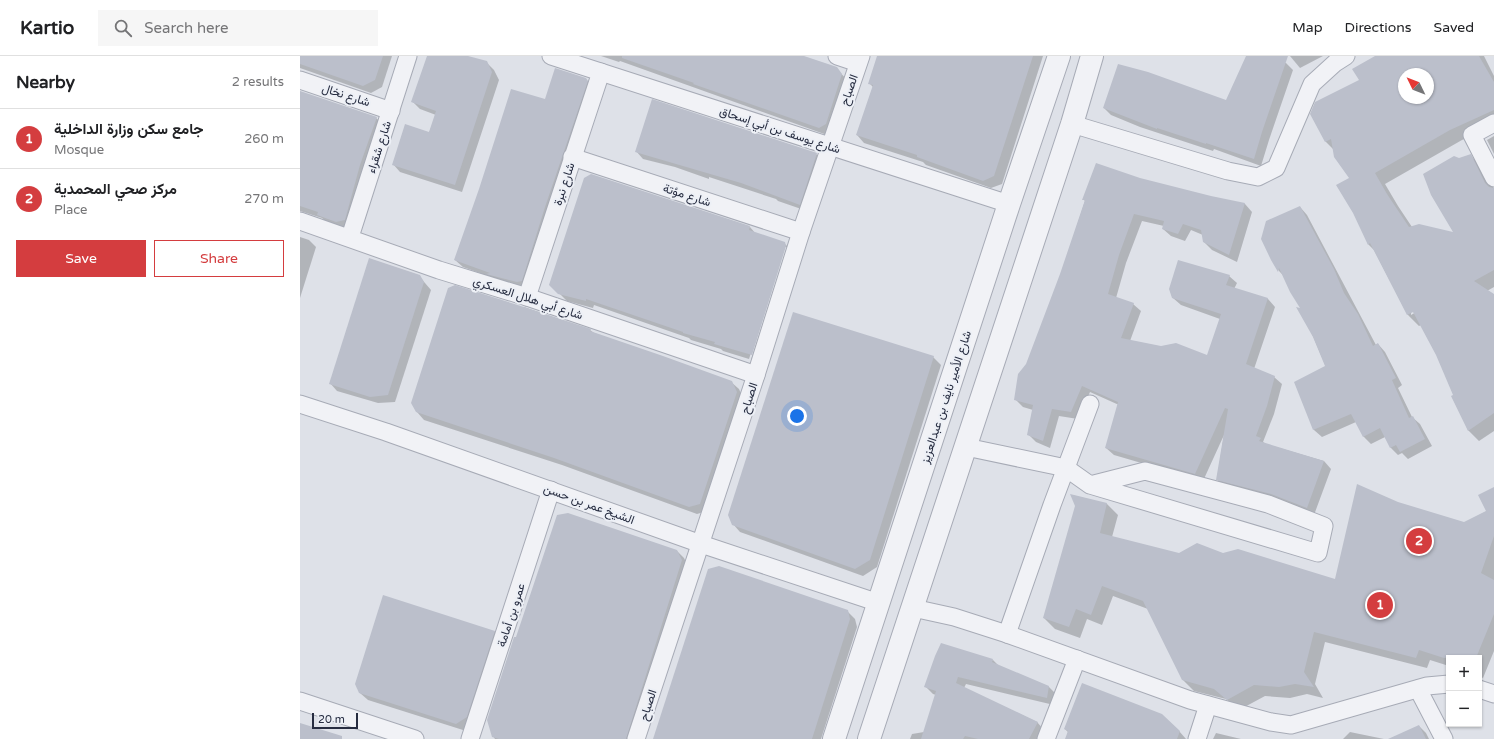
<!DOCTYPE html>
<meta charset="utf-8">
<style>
:root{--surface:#fff;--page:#f6f6f6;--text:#202124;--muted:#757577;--line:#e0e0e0;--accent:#d43d3f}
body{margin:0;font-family:"Varela Round",Vazirmatn,sans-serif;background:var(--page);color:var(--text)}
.controls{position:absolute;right:12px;bottom:12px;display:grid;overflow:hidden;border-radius:0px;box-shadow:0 1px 3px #0004}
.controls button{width:36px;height:36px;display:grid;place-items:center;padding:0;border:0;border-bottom:1px solid var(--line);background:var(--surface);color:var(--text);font:20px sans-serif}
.compass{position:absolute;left:1098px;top:12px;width:36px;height:36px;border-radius:50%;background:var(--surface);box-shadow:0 1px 3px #0004;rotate:313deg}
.scale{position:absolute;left:12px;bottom:10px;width:46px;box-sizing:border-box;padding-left:4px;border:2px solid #262c40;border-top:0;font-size:11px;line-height:14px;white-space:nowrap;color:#262c40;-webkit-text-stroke:3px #edf0f6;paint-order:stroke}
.you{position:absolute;left:497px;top:360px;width:14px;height:14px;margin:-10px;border:3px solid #fff;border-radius:50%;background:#1a73e8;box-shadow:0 0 0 6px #1a73e833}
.badge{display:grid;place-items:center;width:26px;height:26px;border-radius:50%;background:var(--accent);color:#fff;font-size:13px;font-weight:700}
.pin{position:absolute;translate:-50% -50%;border:2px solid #fff;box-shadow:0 1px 4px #0006}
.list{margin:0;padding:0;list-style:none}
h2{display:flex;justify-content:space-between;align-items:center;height:52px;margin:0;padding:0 16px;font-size:17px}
h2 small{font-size:13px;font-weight:400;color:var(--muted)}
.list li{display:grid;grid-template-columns:26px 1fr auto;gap:12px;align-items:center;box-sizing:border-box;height:60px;padding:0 16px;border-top:1px solid var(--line)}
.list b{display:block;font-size:15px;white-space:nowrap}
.list p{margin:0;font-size:13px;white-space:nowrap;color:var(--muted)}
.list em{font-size:13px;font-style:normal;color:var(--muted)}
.actions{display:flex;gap:8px;padding:12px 16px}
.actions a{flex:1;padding:9px 0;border:1px solid var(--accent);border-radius:0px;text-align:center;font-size:14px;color:var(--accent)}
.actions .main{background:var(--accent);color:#fff}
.icon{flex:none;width:22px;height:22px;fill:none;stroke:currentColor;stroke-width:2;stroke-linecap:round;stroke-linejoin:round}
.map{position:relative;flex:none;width:1194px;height:683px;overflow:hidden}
header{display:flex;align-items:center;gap:24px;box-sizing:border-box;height:56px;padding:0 20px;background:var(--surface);border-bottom:1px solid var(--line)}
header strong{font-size:19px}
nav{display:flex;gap:22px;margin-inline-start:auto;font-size:14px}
.search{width:280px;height:36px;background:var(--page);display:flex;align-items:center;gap:10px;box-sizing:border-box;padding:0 14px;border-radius:0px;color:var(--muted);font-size:15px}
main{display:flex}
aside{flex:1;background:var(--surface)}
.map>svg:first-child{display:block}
</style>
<header>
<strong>Kartio</strong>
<div class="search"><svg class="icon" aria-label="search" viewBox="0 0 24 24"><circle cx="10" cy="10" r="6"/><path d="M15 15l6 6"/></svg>Search here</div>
<nav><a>Map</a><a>Directions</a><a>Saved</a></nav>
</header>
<main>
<aside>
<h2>Nearby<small>2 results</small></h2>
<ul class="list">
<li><span class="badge">1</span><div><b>جامع سكن وزارة الداخلية</b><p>Mosque</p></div><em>260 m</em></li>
<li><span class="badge">2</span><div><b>مركز صحي المحمدية</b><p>Place</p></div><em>270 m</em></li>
</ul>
<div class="actions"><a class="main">Save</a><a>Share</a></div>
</aside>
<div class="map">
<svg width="1194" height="683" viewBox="0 0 1194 683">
<rect width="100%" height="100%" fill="#dee1e8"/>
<g fill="#0003" fill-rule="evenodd">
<path d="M0,0H92L82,31L71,37L0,12Z"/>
<path d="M128,0H162L186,6L194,14L199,24L162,136L100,116L93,108L129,77L136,59L120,53L113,46Z"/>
<path d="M301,0H501L536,12L549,26L527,79L320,5L319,6Z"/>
<path d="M579,0H743L702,128L691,132L626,109L623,106L564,87L557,79L573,31L569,27Z"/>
<path d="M947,0H968L986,7L993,14L969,84L961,110L914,93L913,95L840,71L811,59L804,52L927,45Z"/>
<path d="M990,0H1023L1000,12Z"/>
<path d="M1077,0H1184L1194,20V70L1162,84L1085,128L1098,150L1112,171L1155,177L1159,103L1170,99L1181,110L1194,133V231L1187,235L1194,239V375L1179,385L1168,374L1137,298L1121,269L1119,270L1108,259L1074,194L1068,188L1051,123L1034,94L1026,86L1011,58L1060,25ZM1104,18H1128V42H1104ZM1117,253L1118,255L1111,259V256Z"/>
<path d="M285,23L293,30L225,233L195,225L191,221L163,211L155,204L246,44Z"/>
<path d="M0,36L76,62L84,69L44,173L26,166L22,162L0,155Z"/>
<path d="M1194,80V98L1187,84Z"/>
<path d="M336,95L516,98L523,105L507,155L478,145L476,143L409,121V123L375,111L343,103Z"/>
<path d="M840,123L911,141L945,148L952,156L937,206L912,194L904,186L903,179L891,174L885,185L871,180L863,173L864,170L842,165L826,207L816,242L833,248L841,255L830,285L908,300L920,263L881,249L873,242L929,220L937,227L934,233L968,243L975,251L954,313L974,321L982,328L974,358L963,386L966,388L1024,405L1031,413L1014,459L924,431L917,423L924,379L903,425L814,399L806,392L819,349L790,336L778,363L759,360L750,392L736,386L728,378L733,354L723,351L715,343L761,218L785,145L783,143Z"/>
<path d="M1000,151L1007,159L1076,289L1078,288L1085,296L1102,329L1098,332L1112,361L1120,368L1132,390L1108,403L1102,397L1098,399L1091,392L1085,381L1071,388L1064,381L1056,366L1022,381L1014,374L996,326L1026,311L1002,254L984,220L979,215L972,203Z"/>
<path d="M450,171L456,178L484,187L492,195L459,306L451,304L487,191H485L449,303L423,295L421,293L391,284L389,282L294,249L293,252L267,245L256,234Z"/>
<path d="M0,181L9,184L16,191L0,242Z"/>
<path d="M119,220L131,234L95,346L78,347L37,335L30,327Z"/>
<path d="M224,251L290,274L294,277L431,326L439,333L444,344L407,455L397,458L262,409L124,364L117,356Z"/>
<path d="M633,301L641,309L577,511L563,520L440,476L433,468Z"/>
<path d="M1194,432V595L1183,622L1179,620V602H1149V610L1130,604L1127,612L1025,586L1015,628L1023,642L1007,638L990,642L965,640L939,654L926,643L894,635L883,624L848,553L813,540L802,569L787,563L780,582L755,573L744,562L776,450L772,439L807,448L818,459L812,481L879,498H922L1036,524L1098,447L1164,467L1187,455Z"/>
<path d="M377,495L384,502L389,512L335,683H195L193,680Z"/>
<path d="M547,555L555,563L557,571L521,683H354Z"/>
<path d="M194,575L201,583L174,668L163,674L68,644L60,637Z"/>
<path d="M693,604L699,610L749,631L756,638L754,649L666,628L664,632L737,666L744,674L740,683H610L612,678L624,676L636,639L633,638L626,631Z"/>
<path d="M1119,670L1126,677L1129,683H1090Z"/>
<path d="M765,673L879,675L886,683H766L768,676Z"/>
<path d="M1050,676L1084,683H1043Z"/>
<path d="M916,677L941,683H913Z"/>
</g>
<g fill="#bbbfcb" fill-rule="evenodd">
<path d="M0,0H83L75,24L63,30L0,8Z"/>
<path d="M127,0H168L187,5L192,16L155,129L92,109L105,68L129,76L136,55L111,46Z"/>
<path d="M322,0H504L537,11L542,18L526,68L519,72L393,28L394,27L322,2Z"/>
<path d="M577,0H733L694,120L683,125L617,101V99L556,79L573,29L568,28Z"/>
<path d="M946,0H988L962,76L954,103L906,87V88L857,72V73L803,52L818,8L848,16L926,44Z"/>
<path d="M1075,0H1179L1194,26V54L1150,74L1075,117L1087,138L1109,171L1119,168L1153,176L1131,139L1123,118L1154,100L1159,102L1171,98L1185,127L1189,131L1194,132V214L1174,225L1194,238V357L1168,375L1151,340L1153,339L1136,299L1113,256L1107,259L1070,187L1068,189L1053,157L1036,129L1049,122L1034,101L1031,83L1025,86L1010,58L1015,46L1059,24L1052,13ZM1104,18H1128V42H1104Z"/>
<path d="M255,12L286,22L288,25L245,151L222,225L217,226L186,218L190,217L154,204L179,133L211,33L245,43Z"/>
<path d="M0,35L77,61L60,109L45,164L36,166L17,159L18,156L0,150Z"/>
<path d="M352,43L517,97L500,149L441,127L335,96Z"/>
<path d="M796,107L840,122L911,140L945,147L929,199L903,186L901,174L883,168L878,178L862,173L864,165L834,158L819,199L808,238L834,247L821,282L861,290L876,287L907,299L921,258L872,242L869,233L878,204L930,219L926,229L968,242L946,308L975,320L967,350L956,380L961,382L959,385L1024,405L1007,452L971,438L916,424L928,353L925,352L895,418L805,392L818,346L782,330L771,356L752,353L743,385L727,379L733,349L714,344L718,318L726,308L760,218L785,144H782Z"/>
<path d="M291,118L450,170L449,174L485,186L486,190L452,299L414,288L415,286L383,277V276L286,243V245L258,238L249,229L284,122Z"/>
<path d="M1000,150L1034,213L1044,237L1058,258L1073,290L1078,287L1096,322L1092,324L1109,362L1113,360L1125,383L1100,396L1096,389L1090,392L1080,372L1063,381L1051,358L1013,374L994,326L1025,310L1013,281L996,251L1000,252L990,236L979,212L978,216L971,204L961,183L966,165Z"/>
<path d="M69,202L120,219L124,226L88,339L70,341L29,328Z"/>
<path d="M155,229L224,251L291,273L290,275L363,300L432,325L437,336L400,448L389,451L254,402L116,356L111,347L148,232Z"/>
<path d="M493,256L634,300L570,504L555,513L432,469L428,459Z"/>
<path d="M1057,428L1098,446L1164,466L1186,455L1178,439L1194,431V480L1181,517L1194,524V558L1176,602H1144L1119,594L1116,602L1014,576L1004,616L1014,631L995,628L979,631L954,629L927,644L914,633L882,624L843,545L802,530L791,559L776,553L769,571L743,562L775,450L770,438L807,447L800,477L879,497L897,487L923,497L938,493L1035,523Z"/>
<path d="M268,457L377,494L382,504L326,683H199L192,681L187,664L214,581H216L257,459Z"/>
<path d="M419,510L548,554L550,563L512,683H353L408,513Z"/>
<path d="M83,539L195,575L167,661L156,668L59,637L55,628Z"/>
<path d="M641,587L693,603L692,606L749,630L747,642L658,621L656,627L738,666L729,683H678L665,680L663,683H621L636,635L624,631L635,600Z"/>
<path d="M782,627L862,658L880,675L877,683H765L768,675L764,673Z"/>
<path d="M0,667L42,680V683H0Z"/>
<path d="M1119,669L1126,683H1088Z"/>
</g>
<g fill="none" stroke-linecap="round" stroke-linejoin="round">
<defs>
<g id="minor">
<path d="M251,0L709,148"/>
<path d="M537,0L558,7"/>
<path d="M0,24L91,55"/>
<path d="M1194,67L1172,79L1194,122"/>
<path d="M772,68L928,115L958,121L976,112L1012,28L1035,7L1046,0"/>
<path d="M272,101L501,176"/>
<path d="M0,165L139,214L227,241L456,319"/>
<path d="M50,181L108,0"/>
<path d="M227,241L301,16"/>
<path d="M0,348L86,376L401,488L579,547"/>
<path d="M666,391L766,412L790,429L1018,497L1024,470L968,448L845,415L790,429"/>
<path d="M613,552L654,561L707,578L890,644L971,666L991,669L1127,630L1149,628"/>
<path d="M707,578L752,449L790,348"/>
<path d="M1118,633L1144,683"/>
<path d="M1179,633L1194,638"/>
<path d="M0,645L115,683"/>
<path d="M170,683L251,434"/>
<path d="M336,683L456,319L501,176L561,0"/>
<path d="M746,683L777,603"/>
<path d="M897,683L908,649"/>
</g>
<g id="tertiary">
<path d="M534,683L709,148L759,0"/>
<path d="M569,683L772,68L792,0"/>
</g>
</defs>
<use href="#minor" stroke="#a7abb6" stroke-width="19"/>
<use href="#tertiary" stroke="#a7abb6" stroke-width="24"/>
<use href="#minor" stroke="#f1f2f6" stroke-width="17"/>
<use href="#tertiary" stroke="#f1f2f6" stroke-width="22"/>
</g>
<g text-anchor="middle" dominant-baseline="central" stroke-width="4" stroke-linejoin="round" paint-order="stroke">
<g font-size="12" fill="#262c40" stroke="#edf0f6">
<text transform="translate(549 34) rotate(-71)">الصباح</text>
<text transform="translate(46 39) rotate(18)">شارع نخال</text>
<text transform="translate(480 74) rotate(18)">شارع يوسف بن أبي إسحاق</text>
<text transform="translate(79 91) rotate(-72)">شارع شقراء</text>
<text transform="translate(264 128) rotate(-72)">شارع نبرة</text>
<text transform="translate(387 139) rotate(18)">شارع مؤتة</text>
<text transform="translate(228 242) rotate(18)">شارع أبي هلال العسكري</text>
<text transform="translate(646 341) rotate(-72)">شارع الأمير نايف بن عبدالعزيز</text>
<text transform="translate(449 342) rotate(-72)">الصباح</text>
<text transform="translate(289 448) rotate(20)">الشيخ عمر بن حسن</text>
<text transform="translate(211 559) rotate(-72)">عمرو بن أمامة</text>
<text transform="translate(348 649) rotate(-72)">الصباح</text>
</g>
</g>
</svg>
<div class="controls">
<button>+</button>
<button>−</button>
</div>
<svg class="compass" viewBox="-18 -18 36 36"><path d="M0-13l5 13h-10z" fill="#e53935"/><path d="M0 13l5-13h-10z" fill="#757577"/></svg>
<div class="scale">20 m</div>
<div class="you"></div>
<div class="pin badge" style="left:1080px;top:549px">1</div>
<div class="pin badge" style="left:1119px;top:485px">2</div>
</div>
</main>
